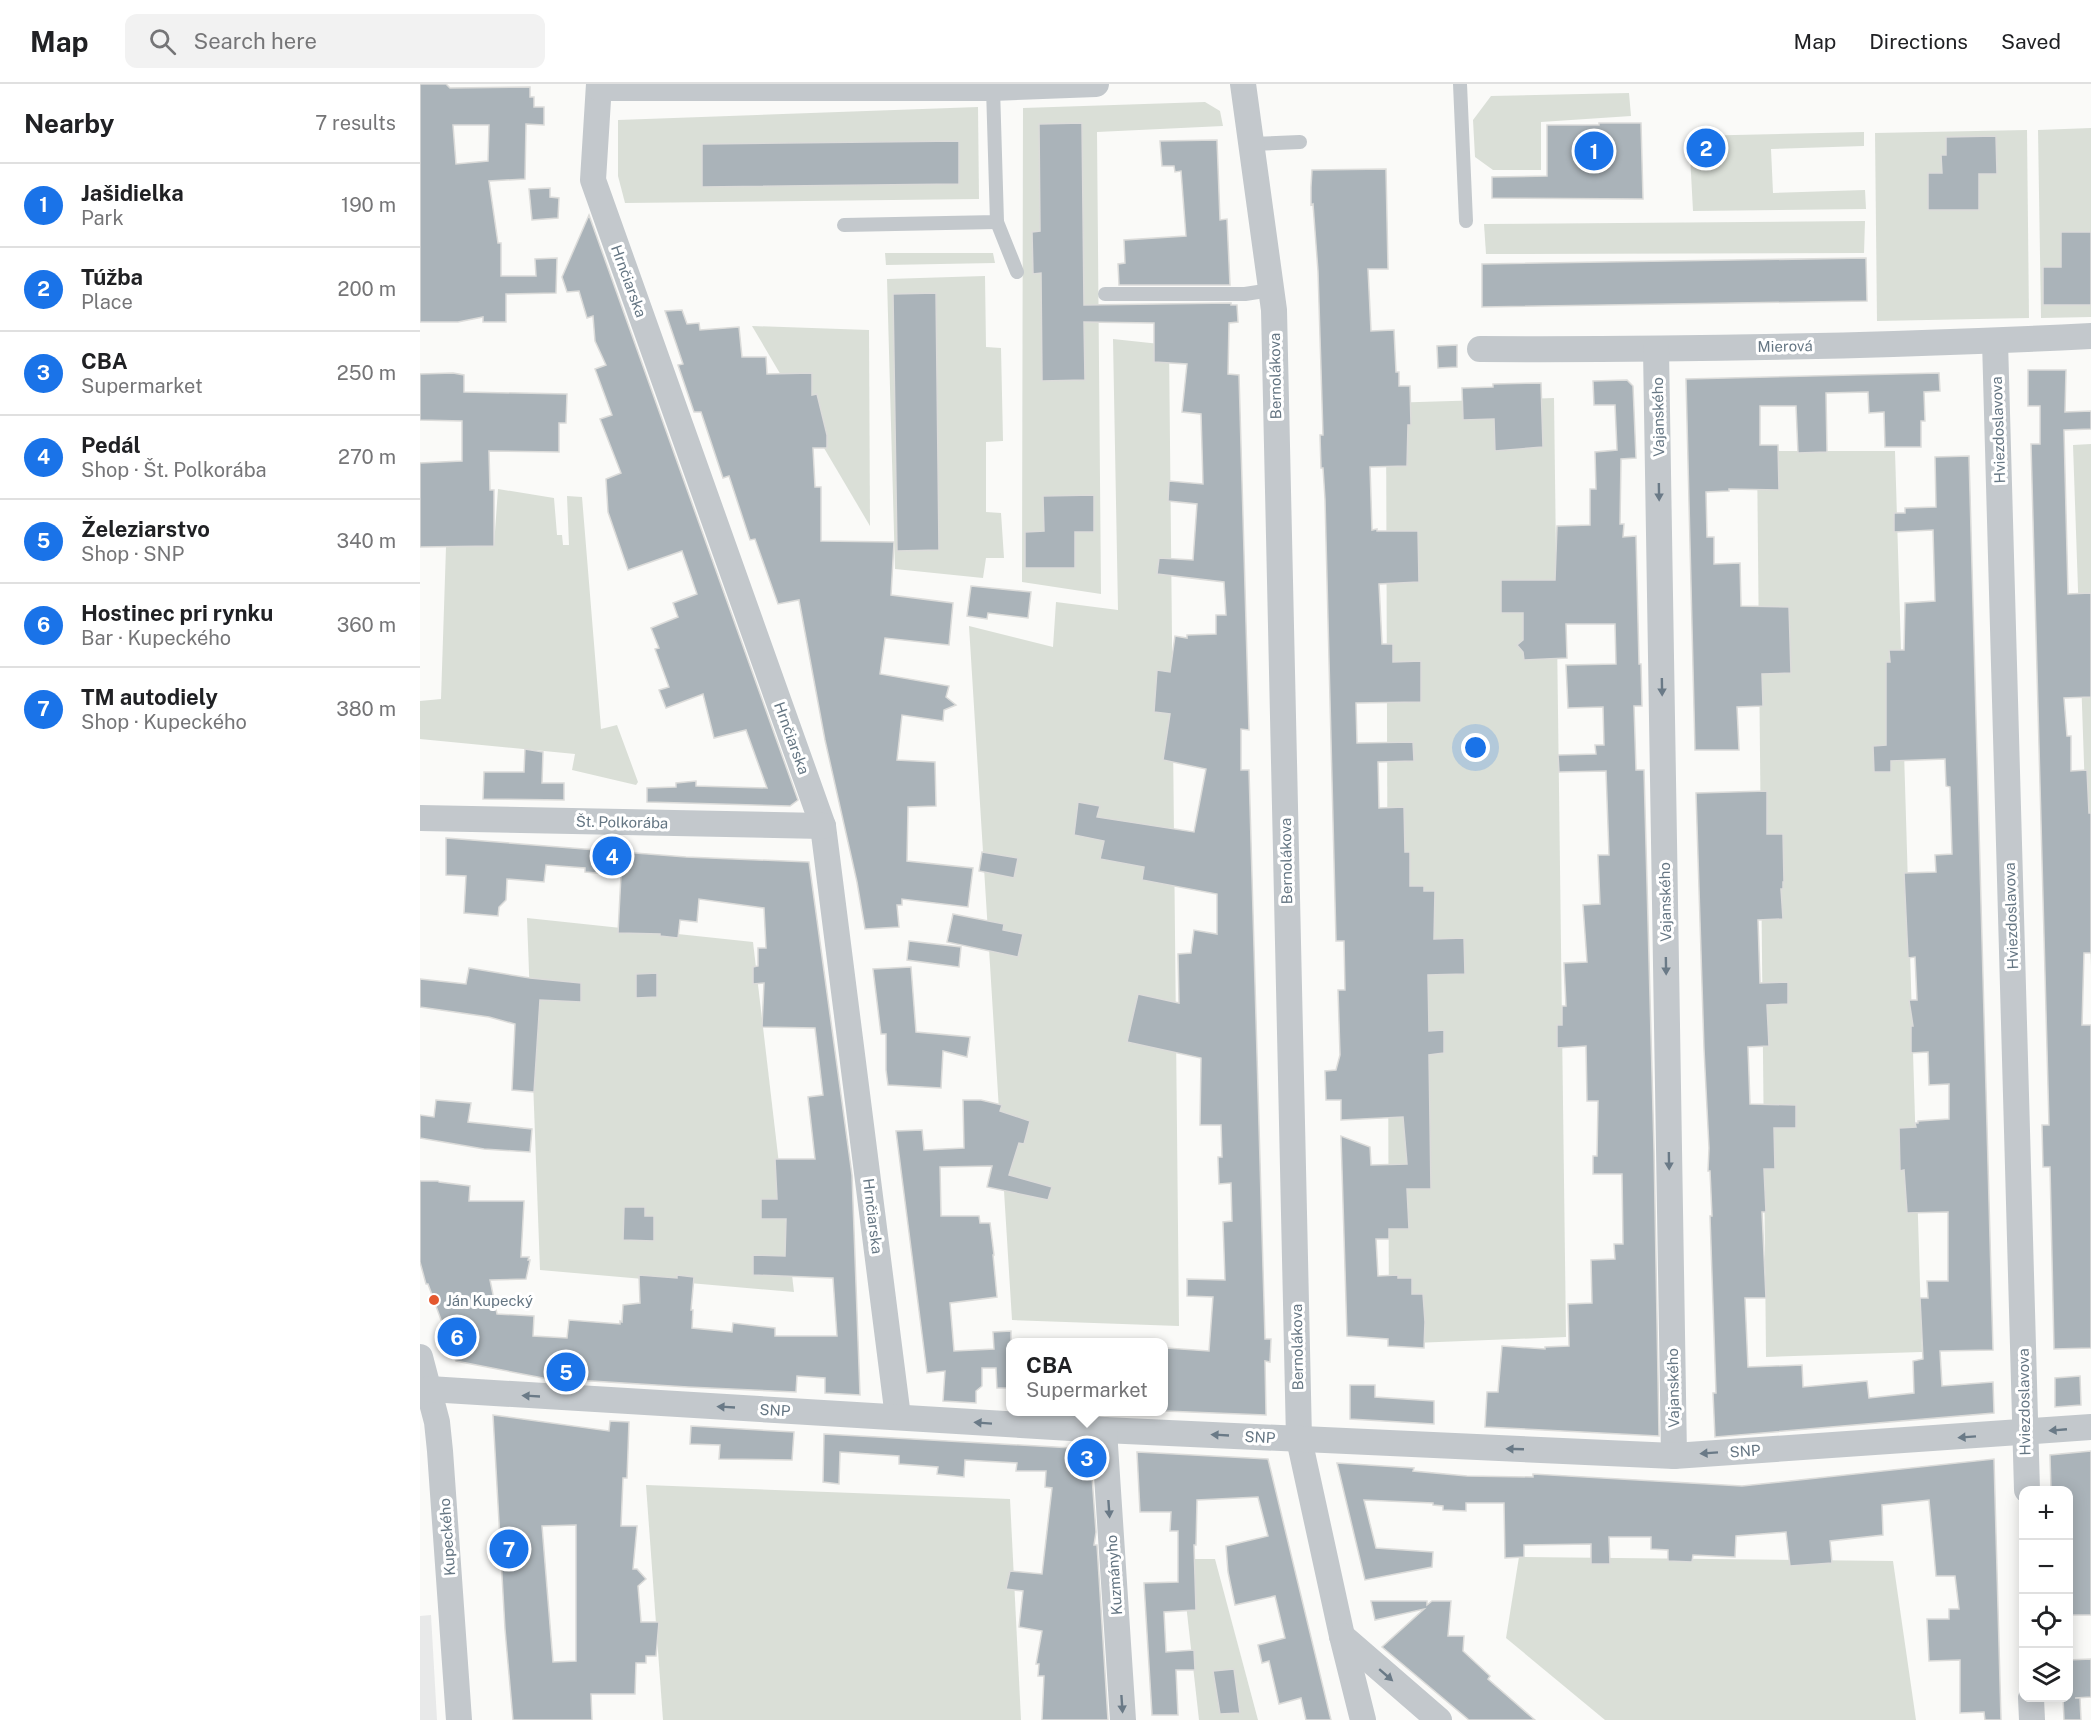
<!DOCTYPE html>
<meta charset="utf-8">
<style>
:root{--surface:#fff;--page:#f2f2f2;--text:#202124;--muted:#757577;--line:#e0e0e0;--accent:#1a73e8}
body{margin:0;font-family:"Public Sans",sans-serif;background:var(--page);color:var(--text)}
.controls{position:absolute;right:18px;bottom:18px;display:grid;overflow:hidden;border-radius:12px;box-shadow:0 3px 15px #0003}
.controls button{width:54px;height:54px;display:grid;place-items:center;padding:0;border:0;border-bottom:2px solid var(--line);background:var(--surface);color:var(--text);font:30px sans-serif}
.you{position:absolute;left:1056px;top:664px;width:21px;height:21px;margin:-15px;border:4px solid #fff;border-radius:50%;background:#1a73e8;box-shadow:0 0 0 9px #1a73e833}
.badge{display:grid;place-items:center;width:39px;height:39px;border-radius:50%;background:var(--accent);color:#fff;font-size:20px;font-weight:700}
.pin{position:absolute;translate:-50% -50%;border:3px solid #fff;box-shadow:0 2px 6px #0006}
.popup{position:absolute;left:586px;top:1254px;width:162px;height:78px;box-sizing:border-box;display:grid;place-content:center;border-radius:12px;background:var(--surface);filter:drop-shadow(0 2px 4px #0005);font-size:20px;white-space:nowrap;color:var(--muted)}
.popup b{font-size:22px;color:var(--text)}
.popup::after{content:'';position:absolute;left:50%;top:100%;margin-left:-12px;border:12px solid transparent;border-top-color:var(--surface)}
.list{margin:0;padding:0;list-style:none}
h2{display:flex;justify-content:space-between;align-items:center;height:78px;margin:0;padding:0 24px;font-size:26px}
h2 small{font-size:20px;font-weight:400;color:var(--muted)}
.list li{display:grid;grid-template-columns:39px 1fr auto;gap:18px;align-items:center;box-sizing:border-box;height:84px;padding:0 24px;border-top:2px solid var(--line)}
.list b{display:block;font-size:22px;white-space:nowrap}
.list p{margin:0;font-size:20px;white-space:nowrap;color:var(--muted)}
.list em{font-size:20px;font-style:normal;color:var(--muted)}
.icon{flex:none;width:33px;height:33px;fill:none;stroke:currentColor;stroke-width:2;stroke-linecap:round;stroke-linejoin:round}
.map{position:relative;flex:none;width:1671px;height:1636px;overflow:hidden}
header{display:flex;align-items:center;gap:36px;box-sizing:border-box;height:84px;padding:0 30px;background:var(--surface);border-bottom:2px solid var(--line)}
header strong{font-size:28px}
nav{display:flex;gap:33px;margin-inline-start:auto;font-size:21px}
.search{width:420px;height:54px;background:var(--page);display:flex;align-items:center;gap:15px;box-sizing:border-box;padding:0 21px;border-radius:12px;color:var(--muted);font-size:22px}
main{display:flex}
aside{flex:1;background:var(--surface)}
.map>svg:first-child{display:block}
</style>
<header>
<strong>Map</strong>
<div class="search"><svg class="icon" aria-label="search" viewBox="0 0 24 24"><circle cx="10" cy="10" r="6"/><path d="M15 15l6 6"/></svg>Search here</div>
<nav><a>Map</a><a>Directions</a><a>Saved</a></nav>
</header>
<main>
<aside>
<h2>Nearby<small>7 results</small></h2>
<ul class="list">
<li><span class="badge">1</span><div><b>Jašidielka</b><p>Park</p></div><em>190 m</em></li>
<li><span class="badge">2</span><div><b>Túžba</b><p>Place</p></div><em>200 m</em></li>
<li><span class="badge">3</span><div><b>CBA</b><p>Supermarket</p></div><em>250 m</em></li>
<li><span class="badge">4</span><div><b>Pedál</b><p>Shop · Št. Polkorába</p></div><em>270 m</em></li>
<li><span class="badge">5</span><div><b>Železiarstvo</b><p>Shop · SNP</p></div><em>340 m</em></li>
<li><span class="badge">6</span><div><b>Hostinec pri rynku</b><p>Bar · Kupeckého</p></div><em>360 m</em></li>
<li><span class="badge">7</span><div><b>TM autodiely</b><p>Shop · Kupeckého</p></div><em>380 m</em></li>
</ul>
</aside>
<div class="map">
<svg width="1671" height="1636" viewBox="0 0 1671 1636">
<rect width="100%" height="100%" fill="#fafaf8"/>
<path fill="#e8e9e9" d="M11,1531L17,1636H0V1532Z"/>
<g fill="#dadfd7">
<path d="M1209,9L1211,32L1121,38V86H1073L1055,73L1053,36L1071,12Z"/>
<path d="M785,18L800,27L803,42L677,48L681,510L602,498L603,24Z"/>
<path d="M558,23L559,115L205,119L198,92V36Z"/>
<path d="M1671,44V233L1621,234L1618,46Z"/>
<path d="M1607,46L1609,234L1457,237L1455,49Z"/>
<path d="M1444,48V62L1351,65L1353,109L1445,106L1446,125L1273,127L1269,52Z"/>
<path d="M1445,137L1444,169L1066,170L1064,140Z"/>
<path d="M465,169H573L575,179L466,181Z"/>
<path d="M565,192L566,263L581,264L583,357L566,358V428L581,429L584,474H566L563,494L475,485L467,195Z"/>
<path d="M332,242L449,246L450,442Z"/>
<path d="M693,255L749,261L759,1242L592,1236L549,542L633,563L636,518L698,526Z"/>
<path d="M1134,314L1146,1253L969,1260L966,319Z"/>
<path d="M1671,360V882L1653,361Z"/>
<path d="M1337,367H1475L1502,1268L1346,1273Z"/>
<path d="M78,405L134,414L137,451H142L143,461H149L147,412L162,413L181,645L197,641L218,698L216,701L152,686L155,670L0,655V617L21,615L26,463L74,462Z"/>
<path d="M107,834L333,858L374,1208L120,1186Z"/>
<path d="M226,1401L590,1415L601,1636H243Z"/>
<path d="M1099,1473L1473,1477L1496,1636H1185L1086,1554Z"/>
<path d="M761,1475H795L838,1636H779Z"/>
</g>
<g fill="#aab3b9" stroke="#dcdcda" stroke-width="1.5" fill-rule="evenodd">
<path d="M0,0H26L30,4L110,3V13H114V23H124V41L106,40L105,95L69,97L78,159H81V192H116L115,175L137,174L136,209L86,210V238H63V233L38,238H0ZM33,41H69L68,77L36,80Z"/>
<path d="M662,39L664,221L811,219V221H817L818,238L809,239L808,290L819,291L829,646L821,645V686H829L845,1255H851L850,1278L845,1277L846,1331L744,1327V1299L746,1300L747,1264L789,1267L793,1213L767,1212V1195L805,1196L803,1138L812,1137L811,1099L799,1100L798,1073H802L801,1041H780L781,974L707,958L718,910L759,919L758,870L771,869L774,846L797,850V810L722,796L724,783L680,775L684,757L654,751L658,718L680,722L677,733L774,748L786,685L743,676L750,630L734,628L737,586L750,588L755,552L767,554V551L796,550V531H806L804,498L737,490L739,474L773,476L777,420L748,417L749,397L783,400L781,330L762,328L767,280L734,278V239L664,238L665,296L622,297L621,189L613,190L612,148L620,147L619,40Z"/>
<path d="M1179,39H1221L1223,115L1072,114V93L1127,92V41H1179Z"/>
<path d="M1576,52L1577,90H1559V126H1508V89H1522L1521,71H1526V53Z"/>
<path d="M797,56L800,136L807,135L810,201H699L698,180L705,179L704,156L766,152L761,87L755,88L754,82H742L740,57Z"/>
<path d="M539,57V100L282,103V60Z"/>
<path d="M966,85L968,185H948L951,247L974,246L976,288H979V302H990L991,341H988L987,382L950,383L952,446L957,445V447H998L999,498L959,500L962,560H973V578L1001,577V618L936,619L937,659L993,658L994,677L958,678L959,724L984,723L985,768H990V802H1004V807H1015L1014,855L1044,854L1045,890L1008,891L1009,947L1024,946V969L1009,971L1011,1105H987L989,1145H969V1155H956L958,1192L978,1191V1194H992V1210H1003L1005,1238L1004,1264L968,1262V1255L927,1252L921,1052L950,1063L951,1081L987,1080L983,1033L921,1036V1016H906L905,987L916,986L920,971L918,906H925L924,857H916L905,415L903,384H901L900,351H903L898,187L893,120L891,121V103L892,86Z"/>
<path d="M130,104V113L139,114L138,134L112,136L109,105Z"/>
<path d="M169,131L378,716L370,722L227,718V704L256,703V699L276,697V702L347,704L326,646L294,654L283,610L246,624L239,606L249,603L235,565L239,564L231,544L258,533L253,519L277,510L262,467L208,486L188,428L186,395L201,389L180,335L192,331L175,285L186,281L175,257L173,232L167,234L159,207L147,208L142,193Z"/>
<path d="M1641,148H1671V221H1623V183H1641Z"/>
<path d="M1446,174L1447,217L1062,223V180Z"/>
<path d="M516,209L519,466L477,467L473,210Z"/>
<path d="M262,226L267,240L279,239L280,246L319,243L322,273H346L347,290L392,289V311L397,310L407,351V364H393L395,403H401V457L474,458L471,511L533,519L529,561L465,554L460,590L529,602L526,613L536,621L524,626L523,637L482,631L477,676L515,678L516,722L488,723L487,777L553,784L548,823L482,815V821H477L479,843L445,845L437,798L405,656L379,516L358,520L335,455L330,456L309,392L303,394L281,328H274L258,281L263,280L245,227Z"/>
<path d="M1037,261V283L1018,284L1017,262Z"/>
<path d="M1608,286H1646L1645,328L1671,327V345L1644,346L1648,510L1671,509V613L1644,614L1647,652H1651V687L1667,686L1669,729H1671V869H1664L1662,941H1671V1264L1634,1265L1630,1083H1623L1622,1041H1629L1611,360H1620V322H1608Z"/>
<path d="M33,289L44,291V308L147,310L146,339H139V368L69,367L70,406H74V462L0,463V379L42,377V337L0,336V290Z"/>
<path d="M1519,289L1520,307L1504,308L1505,337H1501V363H1465L1464,328L1449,329L1448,308L1406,309L1407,368L1378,369L1376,322H1340V361H1358L1359,406L1309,405V407L1286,408L1287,453H1294V480L1320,479L1321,522L1369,523L1371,589L1342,590L1343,622L1317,623L1319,666H1275L1266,295Z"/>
<path d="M1207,296L1213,302L1216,374L1201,375L1200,440H1204L1203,453L1216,452L1219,580H1221L1222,622H1214L1216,686H1224L1234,1065L1239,1352L1065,1343L1067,1308H1078L1082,1262L1125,1265V1263L1149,1262L1148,1220L1172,1219L1171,1176L1195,1175L1194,1160H1203L1202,1090H1173V1072H1177L1178,1017H1167L1166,962L1137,964V941H1142V922H1146L1144,879L1167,878L1163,821L1180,820L1178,771H1189L1186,687L1139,688L1138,671L1176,670L1175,661H1184L1183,623L1148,624L1146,581L1196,580L1195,540H1146L1147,574L1104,576L1103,568L1097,561L1103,556V529H1081V496H1135L1137,442L1170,441V405H1176L1175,368L1197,366L1195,321H1174L1173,297Z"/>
<path d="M1121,299L1123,363L1075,367L1074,335L1043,336L1042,304L1073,303V300Z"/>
<path d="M1549,372L1573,1266L1520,1267L1522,1302L1573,1298L1574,1329L1295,1353L1293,1309H1296L1290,1132H1292L1290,1087H1288L1289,1064L1284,965L1276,709L1347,707V750H1363L1364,798H1363V805H1361L1363,835L1338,836L1340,899L1368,898V920L1347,921L1349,962L1328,963L1330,1020L1376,1021V1044H1354L1355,1085H1344L1346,1128H1342L1346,1214H1325L1328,1283L1382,1281L1383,1303L1447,1297L1449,1314L1494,1309L1493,1277L1503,1275L1500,1214H1508L1507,1197H1528V1128L1487,1129L1484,1086L1480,1087L1479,1044L1496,1043L1495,1039H1498V1037L1529,1035V1000L1509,1001L1508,968L1491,969V942H1493L1489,916H1497L1495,873L1488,874L1484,789L1516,788L1515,771L1532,770L1530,703L1526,702L1525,675L1471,677V688H1454L1453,662L1466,661V578H1470L1469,566H1484L1485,519L1515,517L1513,446L1474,448V429H1485V424L1516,423L1515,373Z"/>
<path d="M674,411V448H655V484H605V448L624,447L623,412Z"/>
<path d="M551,502L611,508L608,534L568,529L567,535L547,532Z"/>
<path d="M105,665L123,668L122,699H144V716L63,715L64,688H104Z"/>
<path d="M26,754L266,773L389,778L432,1091L440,1311L405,1309V1294L377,1292L376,1308L268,1303L123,1294L36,1277L8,1200H6L0,1178V1097H18L19,1098L50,1102L49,1117H104L101,1173H109L108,1176H110L106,1195L70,1196L77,1230L114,1232L113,1252L147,1254L149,1236L200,1240V1237L202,1238L203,1221L220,1219L219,1191L257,1194V1191L274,1193L271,1226H273L272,1244L312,1248L313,1239L355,1244V1252H417L413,1194L333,1191V1171L365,1172L366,1135H341V1115H357L355,1075H395L388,1013L403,1011L395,944L342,943L344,899L333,900V883L338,882V864H346L344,824L279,815L277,838L260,836L258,854L240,852V850L198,849L201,791L165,788V784L126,781L124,798L87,795L86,816L79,823L78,832L44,829L46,792L26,791Z"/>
<path d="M562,768L598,774L594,794L559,787Z"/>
<path d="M533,830L584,840L583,846L603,850L598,873L527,858Z"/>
<path d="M489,857L541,863L539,883L487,876Z"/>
<path d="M491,883L496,948L550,953L547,973L523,967L521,1004L468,1001L466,986V950H461L453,885Z"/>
<path d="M49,884L110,894L161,899V918L120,916L114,1008L92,1006L95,940L69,933L0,923V895L46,900Z"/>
<path d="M237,889V913L216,914V890Z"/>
<path d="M16,1016L51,1019L48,1038L112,1045L110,1068L64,1065L0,1054V1031L14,1033Z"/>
<path d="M543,1016H561L582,1021L580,1027L610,1037L604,1060L599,1059L589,1091L632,1103L628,1116L567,1103L572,1082L520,1083L521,1132H559L560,1139H570L574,1171H573L577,1213L530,1219L534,1267L574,1265L573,1248L591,1247V1304H577L576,1284H562V1302L556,1307V1319L523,1317L525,1287L507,1289L476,1047L502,1046L504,1066L544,1064Z"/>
<path d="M204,1123H225V1132H234V1157L203,1156Z"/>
<path d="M1660,1292L1661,1321L1635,1323V1294Z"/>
<path d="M930,1301H955V1313L1014,1317V1340L930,1335Z"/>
<path d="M73,1331L189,1347L190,1337L209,1338L207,1394H203L201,1442H217L213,1485H217L226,1495L218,1502L221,1538H239L236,1572H226V1579H216L215,1610H171L172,1636H93L85,1545ZM156,1441V1577L133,1578L122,1442Z"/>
<path d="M271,1342L374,1348L372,1376L299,1375L300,1361L270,1360Z"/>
<path d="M404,1350L670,1365L676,1448L674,1461H677L688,1636H622L624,1592H618L619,1580H616L622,1547L599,1543L603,1507L586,1505L590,1487L622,1490L632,1404L625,1403L626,1387H596L597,1379L545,1376L544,1393L517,1390L518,1383L479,1380V1372L420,1368L419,1400L403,1398Z"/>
<path d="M1671,1367V1531H1648V1407H1631L1630,1371Z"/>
<path d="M717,1368L848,1375L911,1636H886L881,1614L859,1620L849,1577L842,1579L838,1561L865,1554L855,1512L815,1521L808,1488L806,1462L848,1452L838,1413L777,1416L776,1461H774L776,1526L744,1528L746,1568L774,1566L775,1586H756L758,1631H732L724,1499L758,1498V1447H750L751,1428H720Z"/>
<path d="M1574,1375L1581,1636H1565L1564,1628L1540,1629V1576L1509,1577L1507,1535H1529V1525H1539L1535,1492H1516L1509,1416L1462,1421L1463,1451L1410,1457L1412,1479L1370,1482L1366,1448L1316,1452L1315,1473L1273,1471L1272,1478L1248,1477V1466L1231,1465V1453H1189L1190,1480H1171V1460L1104,1461V1473L1085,1474L1084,1419H1046V1427L1023,1426V1422L1013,1421V1419L944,1416L956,1464L1013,1468L1012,1483L945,1496L917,1379L994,1384L993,1387L1047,1392L1113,1393V1390L1322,1402Z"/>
<path d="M951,1517H1007V1521L1012,1517H1031L1028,1552H1044L1043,1567L1070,1592L1068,1595L1115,1636H1049L962,1563L1004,1525L955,1536Z"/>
<path d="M1671,1575V1613L1655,1614H1660L1661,1636H1644L1643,1614H1648V1576Z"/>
<path d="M814,1585L820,1629L800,1630L793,1587Z"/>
</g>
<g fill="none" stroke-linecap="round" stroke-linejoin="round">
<g stroke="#c3c8cc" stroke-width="14">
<path d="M1040,0L1046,137"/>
<path d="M831,60L880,58"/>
<path d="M577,138L597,188"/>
<path d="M424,141L577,138L573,4"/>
<path d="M685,210H825L851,206"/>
</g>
<g stroke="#c3c8cc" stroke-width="26">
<path d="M179,0L173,96L403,742L478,1333"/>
<path d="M823,0L854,226L879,1355L922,1552L943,1636"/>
<path d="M179,4H573L676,0"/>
<path d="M1575,257L1607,1406"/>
<path d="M1060,265C1263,266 1467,262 1671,252"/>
<path d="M1236,265L1254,1372"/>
<path d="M0,734L403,742"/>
<path d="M0,1273L17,1338L20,1367L39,1636"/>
<path d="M9,1305L684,1346L1254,1372L1671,1343"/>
<path d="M684,1346L703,1636"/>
<path d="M922,1552L1019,1636"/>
<path d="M1611,1614L1612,1636"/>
</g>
</g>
<defs><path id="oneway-solid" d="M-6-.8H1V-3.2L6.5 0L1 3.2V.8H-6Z" transform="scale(1.5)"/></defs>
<g fill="#6a7a87">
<use href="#oneway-solid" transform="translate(1239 408) rotate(89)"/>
<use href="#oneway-solid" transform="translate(1242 603) rotate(89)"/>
<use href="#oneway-solid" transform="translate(1246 882) rotate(89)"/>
<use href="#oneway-solid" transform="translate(1249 1077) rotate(89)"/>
<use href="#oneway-solid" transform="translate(111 1312) rotate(-177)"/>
<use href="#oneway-solid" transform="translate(306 1323) rotate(-177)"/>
<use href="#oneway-solid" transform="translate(563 1339) rotate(-176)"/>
<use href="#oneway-solid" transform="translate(1638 1346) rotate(175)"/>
<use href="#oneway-solid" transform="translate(800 1351) rotate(-177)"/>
<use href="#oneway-solid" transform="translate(1547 1353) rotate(176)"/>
<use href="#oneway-solid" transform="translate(1095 1365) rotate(-178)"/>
<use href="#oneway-solid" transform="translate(1289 1369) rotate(176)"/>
<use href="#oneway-solid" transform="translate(689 1425) rotate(86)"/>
<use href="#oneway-solid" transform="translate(966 1591) rotate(41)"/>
<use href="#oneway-solid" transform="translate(702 1620) rotate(86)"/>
</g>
<circle fill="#e4572e" stroke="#fff" stroke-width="2" cx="14" cy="1216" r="6"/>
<g text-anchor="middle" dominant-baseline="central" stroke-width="6" stroke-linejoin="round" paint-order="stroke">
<g font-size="15" fill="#657683" stroke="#fff">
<text transform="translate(209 197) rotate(70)">Hrnčiarska</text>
<text transform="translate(1365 262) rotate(-1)">Mierová</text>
<text transform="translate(855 292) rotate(-91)">Bernolákova</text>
<text transform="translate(1238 333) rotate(-91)">Vajanského</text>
<text transform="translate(1578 346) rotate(-92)">Hviezdoslavova</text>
<text transform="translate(372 654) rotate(70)">Hrnčiarska</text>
<text transform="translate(202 738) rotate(1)">Št. Polkorába</text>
<text transform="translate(866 777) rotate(-91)">Bernolákova</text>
<text transform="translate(1245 818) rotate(-91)">Vajanského</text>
<text transform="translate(1591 832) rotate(-92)">Hviezdoslavova</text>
<text transform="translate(453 1132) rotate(83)">Hrnčiarska</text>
<text transform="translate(877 1263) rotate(-91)">Bernolákova</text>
<text transform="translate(1253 1304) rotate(-91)">Vajanského</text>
<text transform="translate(1604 1318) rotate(-91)">Hviezdoslavova</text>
<text transform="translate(355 1326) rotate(3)">SNP</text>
<text transform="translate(840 1353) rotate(3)">SNP</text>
<text transform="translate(1325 1367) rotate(-4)">SNP</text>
<text transform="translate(27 1453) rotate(-94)">Kupeckého</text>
<text transform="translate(694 1491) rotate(-94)">Kuzmányho</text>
</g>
<g font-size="15" fill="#657683" stroke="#fff" text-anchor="start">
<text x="26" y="1216">Ján Kupecký</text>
</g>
</g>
</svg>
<div class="controls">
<button>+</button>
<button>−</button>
<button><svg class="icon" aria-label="locate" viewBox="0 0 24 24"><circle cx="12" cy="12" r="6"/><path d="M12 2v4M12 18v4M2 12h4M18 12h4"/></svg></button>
<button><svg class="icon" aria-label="layers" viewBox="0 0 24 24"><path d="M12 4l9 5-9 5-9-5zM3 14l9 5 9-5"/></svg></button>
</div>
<div class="you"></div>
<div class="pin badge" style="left:1174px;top:67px">1</div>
<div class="pin badge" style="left:1286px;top:64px">2</div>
<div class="pin badge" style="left:667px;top:1374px">3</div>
<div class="popup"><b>CBA</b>Supermarket</div>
<div class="pin badge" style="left:192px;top:772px">4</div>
<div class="pin badge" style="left:146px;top:1288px">5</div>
<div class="pin badge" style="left:37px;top:1253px">6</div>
<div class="pin badge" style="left:89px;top:1465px">7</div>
</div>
</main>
